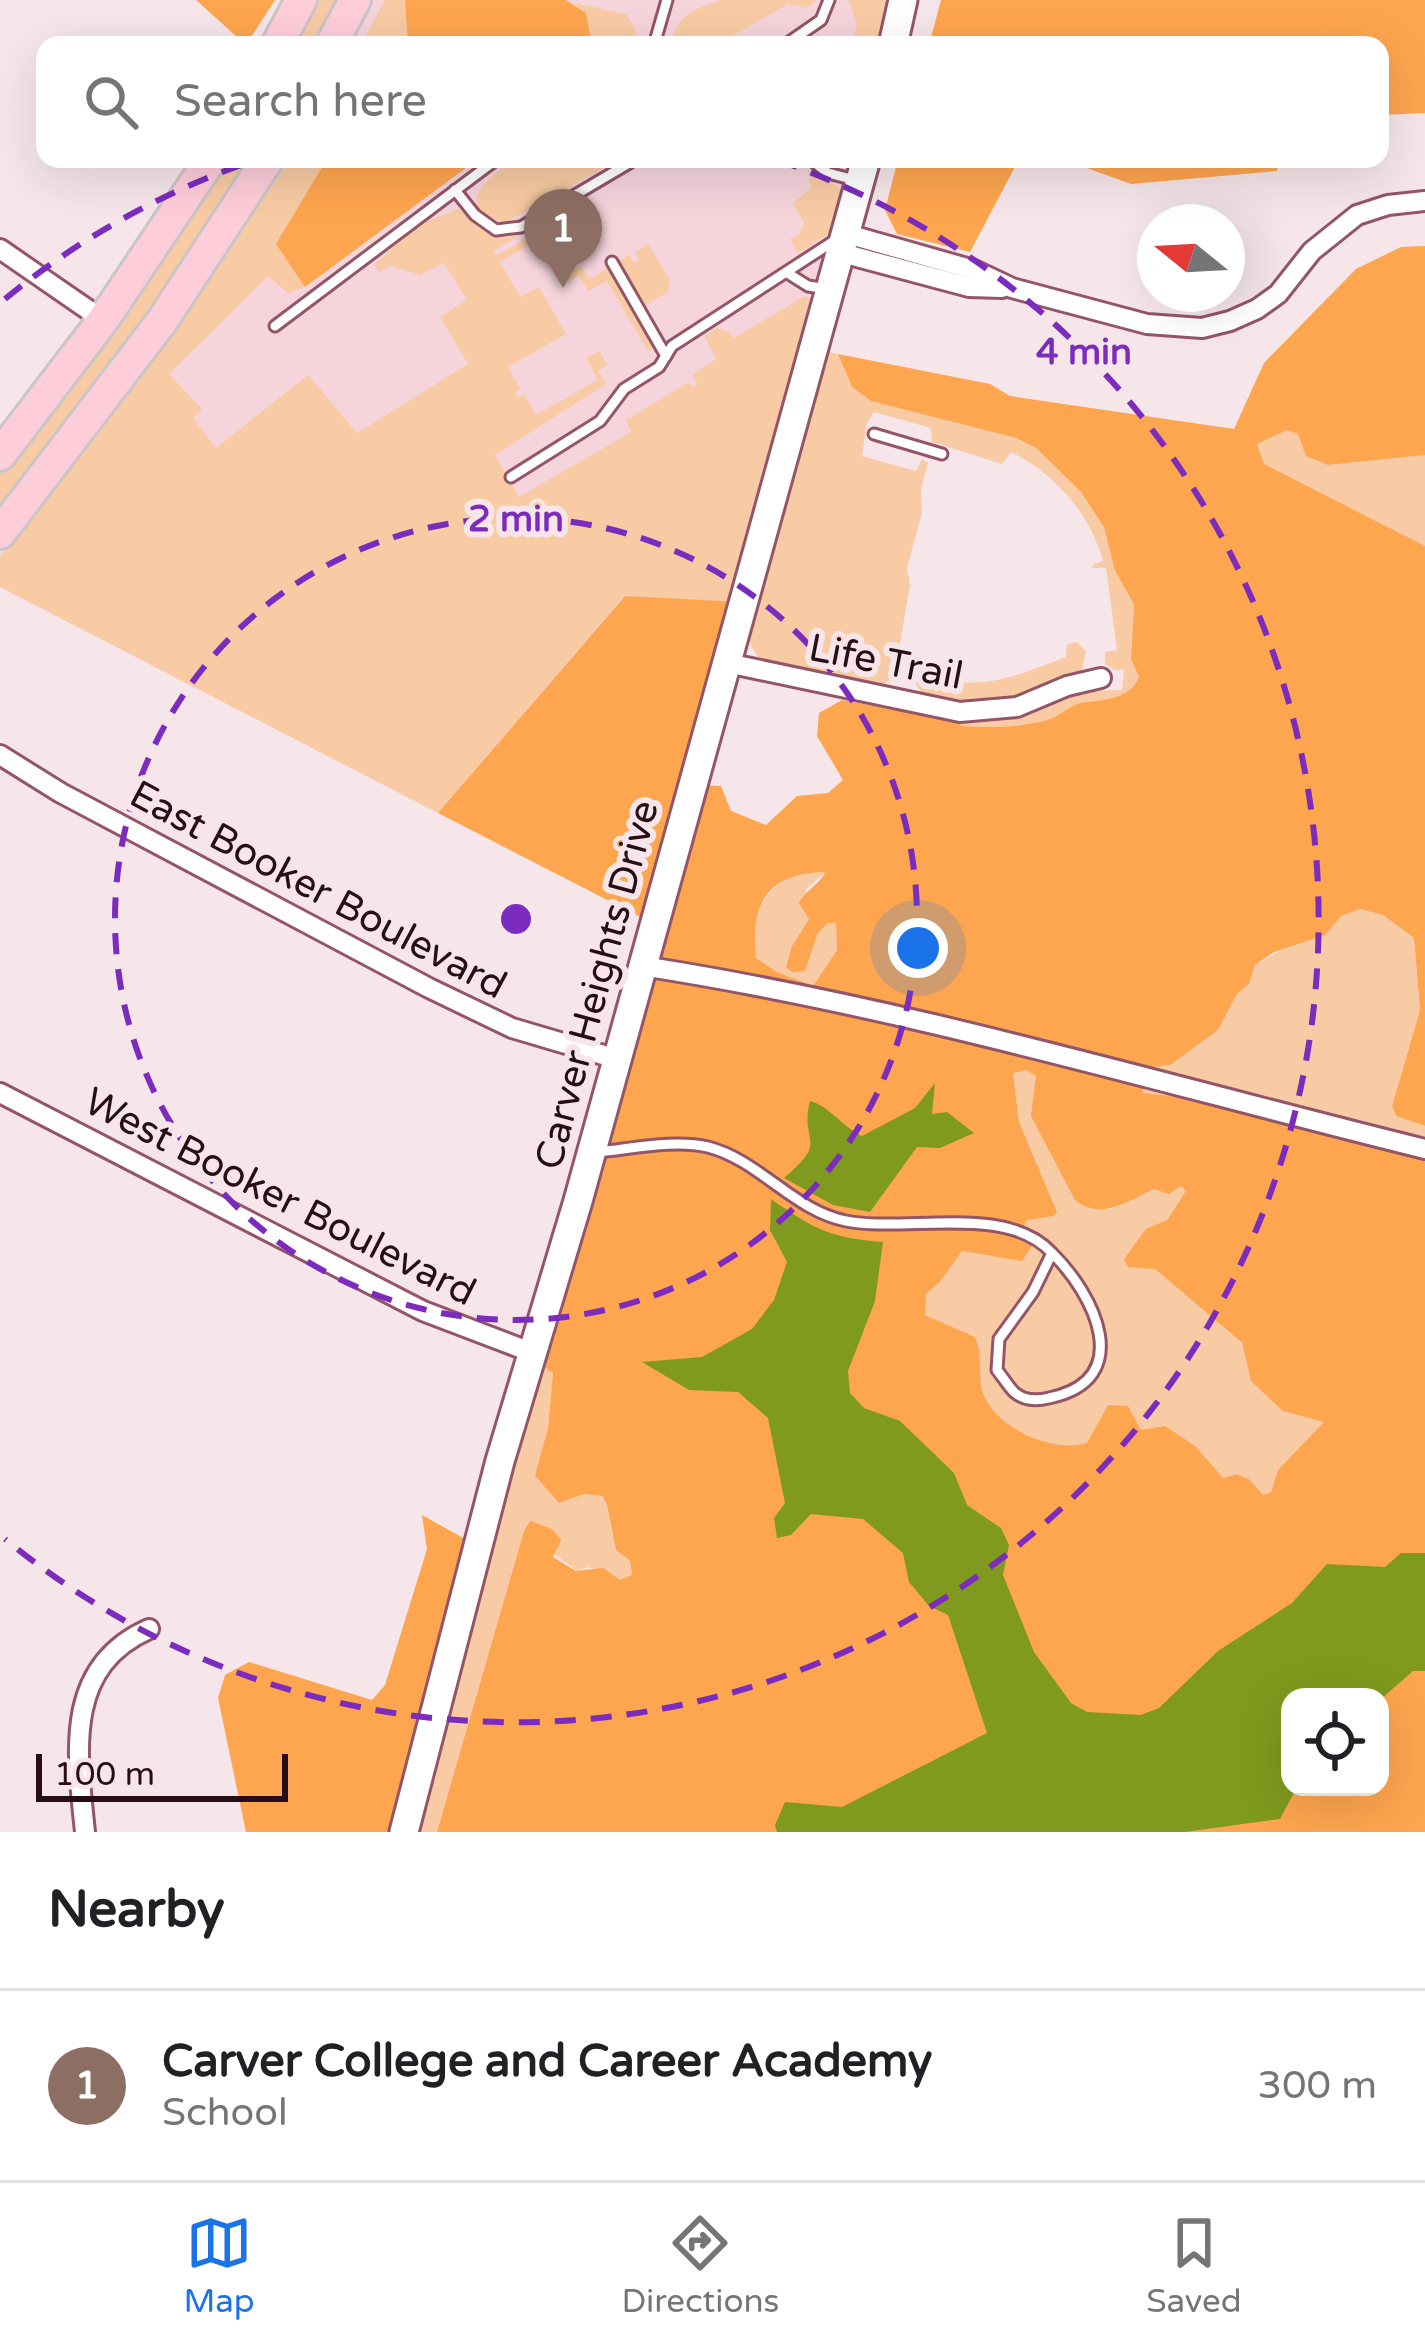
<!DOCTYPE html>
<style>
:root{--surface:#fff;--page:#f6f6f6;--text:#202124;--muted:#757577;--line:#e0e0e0;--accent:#1a73e8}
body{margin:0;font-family:"Varela Round",sans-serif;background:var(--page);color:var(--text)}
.controls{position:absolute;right:36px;bottom:36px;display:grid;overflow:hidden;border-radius:24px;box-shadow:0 12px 48px #0002}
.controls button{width:108px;height:108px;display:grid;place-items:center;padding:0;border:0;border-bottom:3px solid var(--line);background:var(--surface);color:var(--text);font:60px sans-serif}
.compass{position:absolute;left:1137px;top:204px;width:108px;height:108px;border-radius:50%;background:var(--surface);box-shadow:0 12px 48px #0002;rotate:288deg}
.scale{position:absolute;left:36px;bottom:30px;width:252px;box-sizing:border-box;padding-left:12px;border:6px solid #270e16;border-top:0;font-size:33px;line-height:42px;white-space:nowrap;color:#270e16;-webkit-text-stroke:9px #f6e6ea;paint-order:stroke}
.you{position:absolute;left:918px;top:948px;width:42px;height:42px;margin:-30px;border:9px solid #fff;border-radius:50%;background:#1a73e8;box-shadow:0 0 0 18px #1a73e833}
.badge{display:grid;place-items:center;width:78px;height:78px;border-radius:50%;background:var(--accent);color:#fff;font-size:39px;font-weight:700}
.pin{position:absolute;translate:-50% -99px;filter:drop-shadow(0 3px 6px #0008)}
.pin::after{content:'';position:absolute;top:63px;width:42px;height:36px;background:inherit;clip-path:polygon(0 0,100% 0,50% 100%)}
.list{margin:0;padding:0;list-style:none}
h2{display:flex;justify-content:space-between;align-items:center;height:156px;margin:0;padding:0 48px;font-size:51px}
h2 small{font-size:39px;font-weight:400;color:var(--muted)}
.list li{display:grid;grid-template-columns:78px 1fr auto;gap:36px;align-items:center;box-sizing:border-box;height:192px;padding:0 48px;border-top:3px solid var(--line)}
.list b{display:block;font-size:45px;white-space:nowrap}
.list p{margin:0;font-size:39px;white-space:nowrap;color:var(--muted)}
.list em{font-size:39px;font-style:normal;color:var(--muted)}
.icon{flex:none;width:66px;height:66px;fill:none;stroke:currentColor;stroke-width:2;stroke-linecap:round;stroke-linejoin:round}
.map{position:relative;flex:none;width:1425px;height:1832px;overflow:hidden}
.search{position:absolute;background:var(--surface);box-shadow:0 12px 48px #0002;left:36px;right:36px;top:36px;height:132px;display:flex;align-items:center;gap:30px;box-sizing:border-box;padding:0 42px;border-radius:24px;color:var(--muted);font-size:45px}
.sheet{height:348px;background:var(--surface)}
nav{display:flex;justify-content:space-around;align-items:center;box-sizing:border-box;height:168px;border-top:3px solid var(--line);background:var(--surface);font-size:33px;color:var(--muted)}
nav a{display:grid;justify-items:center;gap:6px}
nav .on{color:var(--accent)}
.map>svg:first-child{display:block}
</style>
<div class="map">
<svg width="1425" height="1832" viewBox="0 0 1425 1832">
<rect width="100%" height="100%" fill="#f6e6ea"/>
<g fill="#f5d4dc">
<path d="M356,0H902L890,45H332Z"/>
<path d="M269,159H860L742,602L625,596L438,813L0,587V535Z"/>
</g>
<g fill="#f8cba4">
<path d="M309,0H338L318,45H284Z"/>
<path d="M385,0H405L408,45H361Z"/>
<path d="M723,0H817L807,8L788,4L716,45H669C678,16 694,7 723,0Z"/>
<path d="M848,0H892L882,45H852L857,24Z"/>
<path d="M574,3L625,14L635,28L636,45H592L586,13Z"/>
<path d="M218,159H252L97,390L0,510V465Z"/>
<path d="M291,159H327L276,244L305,287L288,293L268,276L169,374L202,409L193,418L216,448L308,375L357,433L468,364L440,317L467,300L444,263L420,275L390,266L379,272L374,265L418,225L458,209C487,224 475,240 519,236L493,251L496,256L527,238L539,239L500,262L520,297L539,287L566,334L508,367L520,389L515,392L518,397L524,395L536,415L598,380L586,358L600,351L607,365L598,371L606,384L495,455L519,497L631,432L626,420L689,382L692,387L697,384L692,375L716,359L705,336L716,328L730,332L734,338L805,296L815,302L734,602L624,596L438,813L0,587V557L100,432Z"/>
<path d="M515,159H620L505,223C449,207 488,178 515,159Z"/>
<path d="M808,170L839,187L845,200L836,229L798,253L790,239L800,234L804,222L793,203L811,188Z"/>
<path d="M648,244L670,280L668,292L644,306L618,262L629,255L634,263L639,259L635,252Z"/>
<path d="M581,266L589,279L610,267L655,347L648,351L607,281L588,291L579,276L568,282L564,276Z"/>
<path d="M819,350L838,354L852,387L871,401L1016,438L1036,448L1081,492L1104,527L1115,571L1134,604L1131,659L1139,677C1130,700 1102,700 1081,704C1069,705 1060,717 1047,720C1017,728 990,728 960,726V722C1024,725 1062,688 1122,690L1124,670H1115L1105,664V652L1117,650L1106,568H1092L1094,564L1103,561C1090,514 1055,473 1011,452L1002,464L932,442L931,428L874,412L867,423L862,456L916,471L922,459L928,463L921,488L922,513L907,568L910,585L894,678L876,687L766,664C744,647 748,629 749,603Z"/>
<path d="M1286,429L1298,433L1328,465L1425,455V546L1264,464L1257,443Z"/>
<path d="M1077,642L1086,651L1082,670C1034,702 977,707 923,696L913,678L919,662L929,664V678C987,690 1013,677 1066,657L1067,644Z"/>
<path d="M797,872H826L806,889L809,919L792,946L805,971L818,933L828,923L836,922L837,950L813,986L777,972L756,958C751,917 759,893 797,872Z"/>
<path d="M1360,909L1383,915L1414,938L1420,1010L1392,1106L1396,1116L1425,1126V1157L1143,1094L1145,1068L1218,1030L1237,994L1249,984L1255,965L1341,916Z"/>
<path d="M1027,1070L1036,1075L1109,1210L1154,1189L1181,1186L1186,1191L1167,1220L1155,1269L1242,1344L1251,1381L1325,1423L1278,1470L1271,1492L1262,1495L1249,1479L1236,1474L1223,1478L1159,1428L1141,1430L1128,1406H1108L1088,1443C1052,1453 998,1429 983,1393C976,1375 984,1356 975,1337L925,1315L926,1293L940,1282L962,1251L1023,1228L1027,1220L1057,1212L1019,1122L1013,1072Z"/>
<path d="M539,1363L553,1373L548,1428L536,1477L559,1503L584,1494L601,1496L607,1505L616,1550L630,1561L632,1575L620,1581L588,1567L577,1571L524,1531L437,1832H410Z"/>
</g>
<g fill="#fea54f" fill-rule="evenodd">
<path d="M196,0H275L246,45Z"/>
<path d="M405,0H566L586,13L592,45H408Z"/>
<path d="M941,0H1425V113L1380,115V45H929Z"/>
<path d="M327,159H478L305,287L276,244Z"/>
<path d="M898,159H1019L970,252L897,234L885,210Z"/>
<path d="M1062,159H1279L1277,171L1131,184Z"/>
<path d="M1425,246V455L1328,465L1306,456L1298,434L1287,430L1257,444L1264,464L1425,546V1126L1396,1116L1392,1106L1420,1010L1414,938L1383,915L1360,909L1341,916L1325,935L1274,952L1255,965L1249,984L1237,994L1218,1030L1170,1065L1145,1068L1143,1093L1208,1100L1425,1157V1832H437L524,1531L530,1521L552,1529L561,1540L553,1557L576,1571L603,1568L620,1580L632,1575L630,1561L616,1550L607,1505L602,1496L584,1494L559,1503L535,1476L548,1428L553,1373L539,1363L700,785L721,786L731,811L766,825L797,796L828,793L843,780L817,736L819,713L842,700L960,722L961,726C991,728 1018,728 1047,720C1060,717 1069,705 1081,703C1102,700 1130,700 1139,677L1131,659L1134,604L1115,571L1104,527L1081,492L1036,448L1016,438L871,401L852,387L838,354L990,384L1010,396L1234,429L1264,363L1356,269L1401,247ZM825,872C822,882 806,890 799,903L809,919L792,946L786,967L792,972L805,971L818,933L828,923H836L837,950L813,986L777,972L756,958C750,904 767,873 825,872ZM1027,1070L1036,1076L1031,1116L1075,1200C1101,1221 1128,1201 1154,1189L1169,1194L1181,1186L1186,1191L1167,1220L1146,1229L1124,1259L1128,1267L1155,1269L1242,1343L1251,1381L1283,1411L1324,1422L1278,1470L1271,1492L1263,1495L1249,1479L1236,1474L1223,1478L1195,1446L1165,1426L1141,1430L1128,1406L1108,1405L1087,1443C1052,1453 997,1429 983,1393C977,1375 984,1356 975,1337L925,1315L926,1294L940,1282L962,1251L1022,1261L1032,1245L1023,1228L1027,1220L1053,1216L1057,1212L1019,1122L1013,1073ZM1290,1697H1380V1787H1290Z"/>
<path d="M625,596L742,602L652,923L438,813Z"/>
<path d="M422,1515L472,1543L391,1832H246L218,1698L225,1675L249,1662L372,1700L385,1685L427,1549Z"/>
</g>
<g fill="#7f9a1e">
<path d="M935,1083L932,1114L947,1112L974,1133L940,1148L917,1147L870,1212L833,1205L784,1178C831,1139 799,1143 810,1101C829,1106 843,1127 862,1136L915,1108Z"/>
<path d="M771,1199C814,1229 830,1238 883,1242L875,1301L848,1371L850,1393L864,1408L900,1421L954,1473L967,1505L1001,1528L1009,1545L1003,1575L1034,1652L1071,1703L1087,1712L1141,1715L1159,1708L1218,1651L1292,1603L1327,1564L1385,1567L1401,1553H1425V1671H1413L1380,1700V1697H1290V1787H1297L1280,1819L1185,1832H777L775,1825L785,1802L842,1807L987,1733L948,1615L929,1606L909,1582L903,1553L863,1519L811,1514L791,1535L777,1538L774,1518L785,1503L768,1418L738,1392L689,1390L642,1362L702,1357L752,1329L774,1300L787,1262L770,1230Z"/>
</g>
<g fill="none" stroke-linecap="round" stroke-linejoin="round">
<defs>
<g id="lane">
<path d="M654,45L667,0"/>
<path d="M785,45L821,20L829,0"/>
<path d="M810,159L828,173L855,180"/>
<path d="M455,190L475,215L496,230L521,227L636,159"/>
<path d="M612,262L666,356"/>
<path d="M789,274L808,286L828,289"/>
<path d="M275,326L497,159"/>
<path d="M874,434L942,454"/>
<path d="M511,477L600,421L624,389L659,367L672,346L837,239"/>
<path d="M597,1152C631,1149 674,1139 708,1147C759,1160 794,1211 846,1221C906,1233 1007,1203 1052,1253L1033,1292L999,1339L997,1370C1002,1376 1008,1386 1014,1392C1024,1401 1037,1401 1049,1398C1137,1380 1094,1294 1052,1253"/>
</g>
<g id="street">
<path d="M847,234L974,270L1012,288L1147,324L1202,328L1230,321L1257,309L1278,294L1312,251L1357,215L1388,205L1425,201"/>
<path d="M0,249L103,320"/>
<path d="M842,253L969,287L1002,288"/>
<path d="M727,663L960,712L1017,707L1067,686L1101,678"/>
<path d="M0,755L61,793L429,988L512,1028L617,1059"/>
<path d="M642,966C907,1007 1165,1085 1425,1149"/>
<path d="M0,1093L423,1311L533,1353"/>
<path d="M85,1832C77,1754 63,1667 149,1629"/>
</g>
<g id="secondary">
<path d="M893,45L903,0"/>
<path d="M404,1832L500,1461L578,1201L866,159"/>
</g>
<g id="primary">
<path d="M277,45L301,0"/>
<path d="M331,45L355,0"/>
<path d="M0,455L103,320L211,159"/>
<path d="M0,533L162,321L268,159"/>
</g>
</defs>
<use href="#lane" stroke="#945567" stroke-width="15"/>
<use href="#street" stroke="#945567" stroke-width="24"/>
<use href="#secondary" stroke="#945567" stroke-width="33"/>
<use href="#primary" stroke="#cbc5c7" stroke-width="36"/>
<use href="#lane" stroke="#fff" stroke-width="9"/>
<use href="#street" stroke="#fff" stroke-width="18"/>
<use href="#secondary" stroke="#fff" stroke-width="27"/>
<use href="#primary" stroke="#fecdda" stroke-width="30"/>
</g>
<g fill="none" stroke="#7b2cbf" stroke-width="6" stroke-dasharray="21 15">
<circle cx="516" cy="919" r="401"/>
<path d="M5 299A803 803 0 0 1 255 160M777 160A803 803 0 1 1 5 1539"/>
</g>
<g text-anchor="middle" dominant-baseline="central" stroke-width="12" stroke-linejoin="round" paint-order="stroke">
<g font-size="39" fill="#270e16" stroke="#f6e6ea">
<text transform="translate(886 662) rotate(11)">Life Trail</text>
<text transform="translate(318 890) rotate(28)">East Booker Boulevard</text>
<text transform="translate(597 985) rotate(-75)">Carver Heights Drive</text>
<text transform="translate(280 1197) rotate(27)">West Booker Boulevard</text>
</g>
</g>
<circle cx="516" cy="919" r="18" fill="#7b2cbf" stroke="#f6e6ea" stroke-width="6"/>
<g font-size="36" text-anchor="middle" font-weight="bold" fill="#7b2cbf" stroke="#f6e6ea" stroke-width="12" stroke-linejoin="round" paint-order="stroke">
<text x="1084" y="364">4 min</text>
<text x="516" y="531">2 min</text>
</g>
</svg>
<div class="controls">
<button><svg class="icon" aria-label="locate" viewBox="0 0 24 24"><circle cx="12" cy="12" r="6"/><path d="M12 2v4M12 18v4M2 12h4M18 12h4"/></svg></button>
</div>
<svg class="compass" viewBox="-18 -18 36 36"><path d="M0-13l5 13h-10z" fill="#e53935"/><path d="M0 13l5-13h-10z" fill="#757577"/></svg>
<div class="scale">100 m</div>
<div class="you"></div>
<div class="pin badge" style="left:563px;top:288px;background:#8d6e63">1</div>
<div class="search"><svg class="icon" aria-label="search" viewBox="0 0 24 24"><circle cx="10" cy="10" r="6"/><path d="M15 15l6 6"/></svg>Search here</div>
</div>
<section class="sheet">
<h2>Nearby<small></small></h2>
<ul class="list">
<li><span class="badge" style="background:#8d6e63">1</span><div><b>Carver College and Career Academy</b><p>School</p></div><em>300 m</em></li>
</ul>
</section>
<nav>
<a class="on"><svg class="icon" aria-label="map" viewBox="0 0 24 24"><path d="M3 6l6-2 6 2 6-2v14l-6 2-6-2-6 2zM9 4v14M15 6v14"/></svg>Map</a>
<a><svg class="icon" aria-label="directions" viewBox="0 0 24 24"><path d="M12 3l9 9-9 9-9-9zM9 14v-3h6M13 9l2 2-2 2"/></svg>Directions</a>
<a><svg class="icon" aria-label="saved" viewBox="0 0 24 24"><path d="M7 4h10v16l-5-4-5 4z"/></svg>Saved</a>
</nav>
